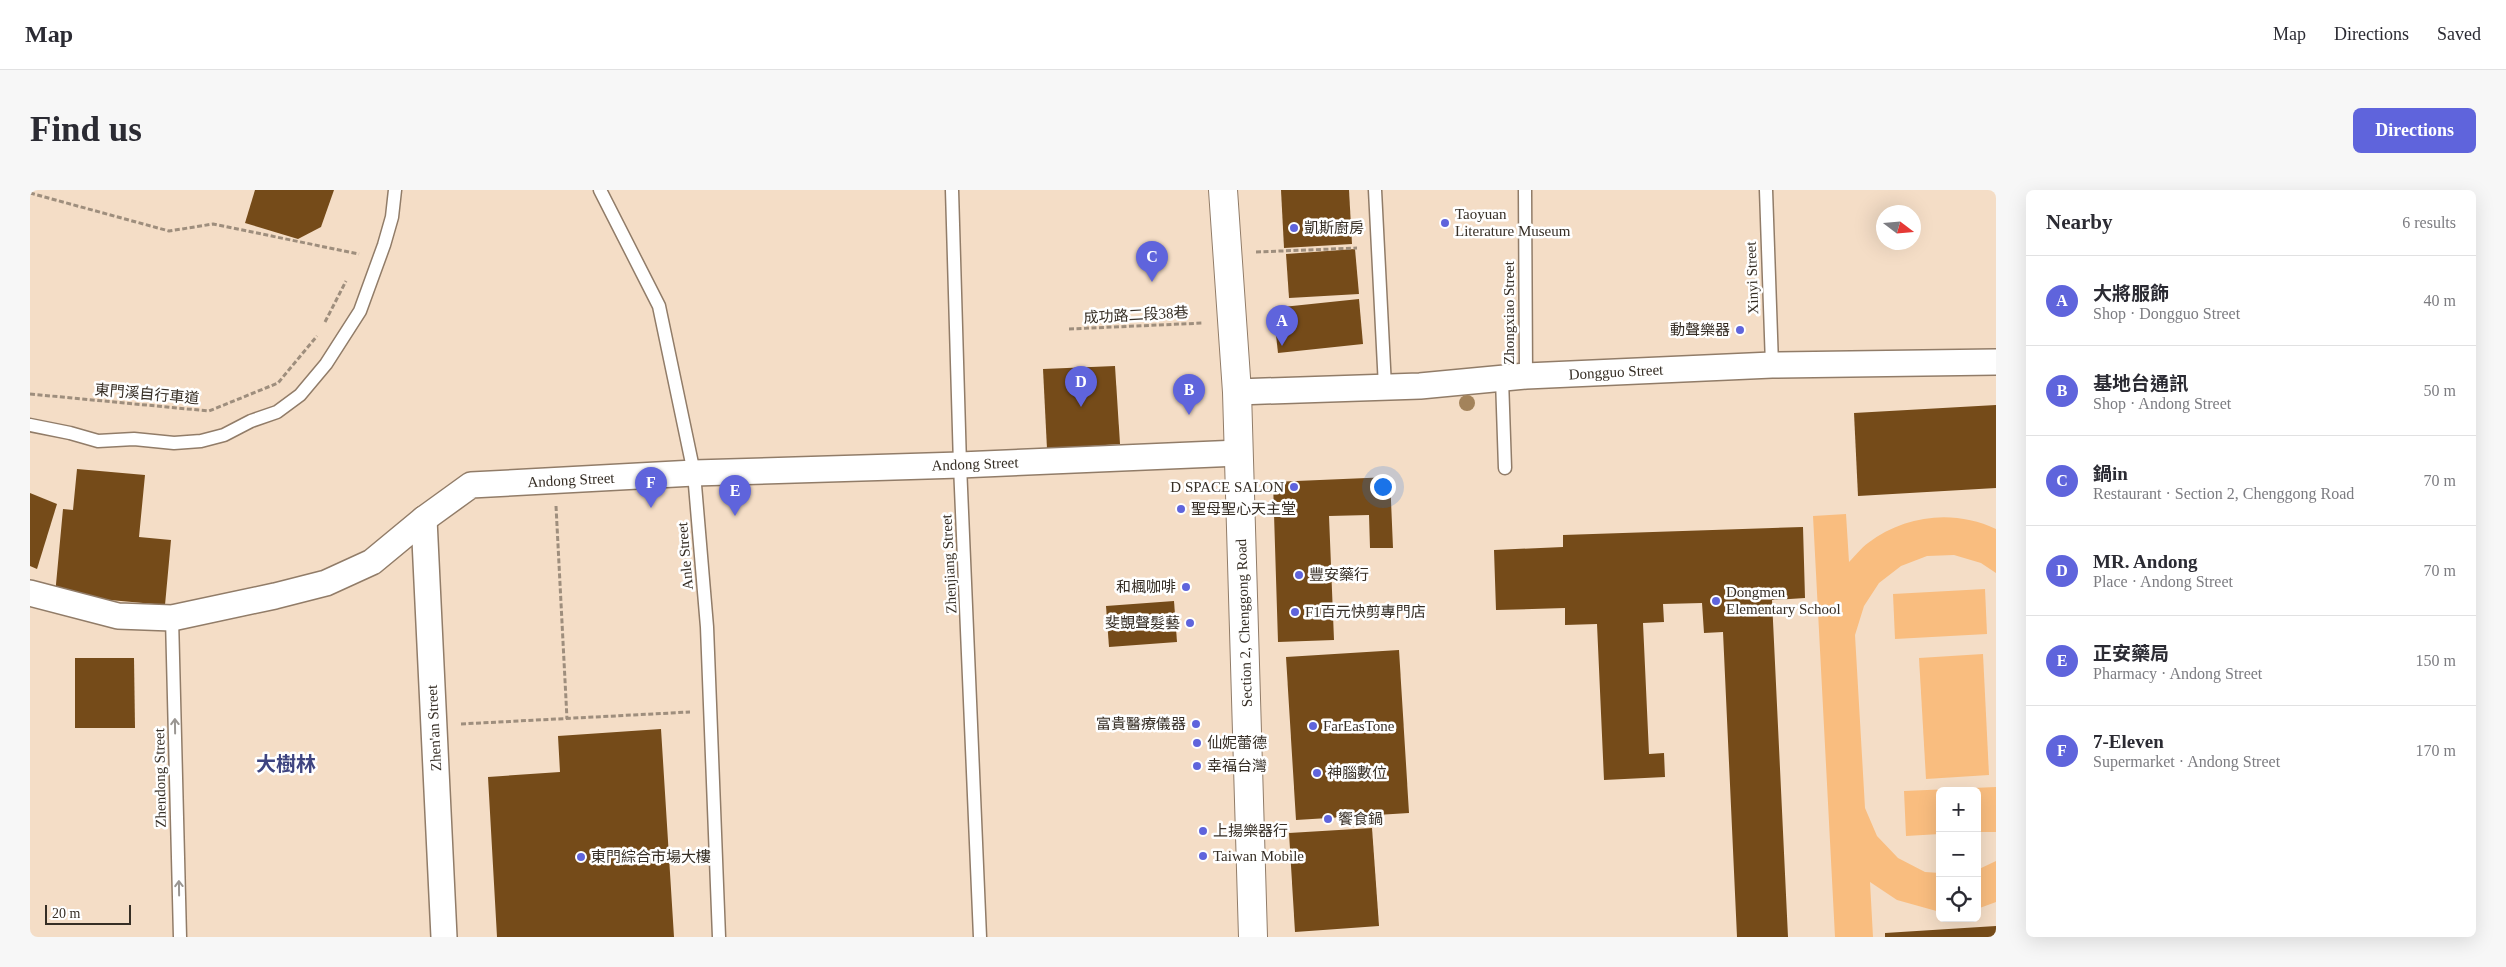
<!DOCTYPE html>
<meta charset="utf-8">
<style>
:root{--surface:#fff;--page:#f7f7f7;--text:#2b2b33;--muted:#7c7c81;--line:#e1e1e2;--accent:#5f64dc}
body{margin:0;font-family:"Times New Roman","Noto Sans TC",serif;background:var(--page);color:var(--text)}
.controls{position:absolute;right:15px;bottom:15px;display:grid;overflow:hidden;border-radius:8px;box-shadow:0 5px 20px #0002}
.controls button{width:45px;height:45px;display:grid;place-items:center;padding:0;border:0;border-bottom:1px solid var(--line);background:var(--surface);color:var(--text);font:25px sans-serif}
.compass{position:absolute;left:1846px;top:15px;width:45px;height:45px;border-radius:50%;background:var(--surface);box-shadow:0 5px 20px #0002;rotate:106deg}
.scale{position:absolute;left:15px;bottom:12px;width:86px;box-sizing:border-box;padding-left:5px;border:2px solid #362e25;border-top:0;font-size:14px;line-height:18px;white-space:nowrap;color:#362e25;-webkit-text-stroke:4px #fff;paint-order:stroke}
.you{position:absolute;left:1352px;top:296px;width:18px;height:18px;margin:-12px;border:4px solid #fff;border-radius:50%;background:#1a73e8;box-shadow:0 0 0 8px #1a73e833}
.badge{display:grid;place-items:center;width:32px;height:32px;border-radius:50%;background:var(--accent);color:#fff;font-size:16px;font-weight:700}
.pin{position:absolute;translate:-50% -41px;filter:drop-shadow(0 1px 2px #0008)}
.pin::after{content:'';position:absolute;top:26px;width:18px;height:15px;background:inherit;clip-path:polygon(0 0,100% 0,50% 100%)}
.list{margin:0;padding:0;list-style:none}
h2{display:flex;justify-content:space-between;align-items:center;height:65px;margin:0;padding:0 20px;font-size:21px}
h2 small{font-size:16px;font-weight:400;color:var(--muted)}
.list li{display:grid;grid-template-columns:32px 1fr auto;gap:15px;align-items:center;box-sizing:border-box;height:90px;padding:0 20px;border-top:1px solid var(--line)}
.list b{display:block;font-size:19px;white-space:nowrap}
.list p{margin:0;font-size:16px;white-space:nowrap;color:var(--muted)}
.list em{font-size:16px;font-style:normal;color:var(--muted)}
.icon{flex:none;width:28px;height:28px;fill:none;stroke:currentColor;stroke-width:2;stroke-linecap:round;stroke-linejoin:round}
.map{position:relative;flex:none;width:1966px;height:747px;overflow:hidden;border-radius:8px}
header{display:flex;align-items:center;gap:30px;box-sizing:border-box;height:70px;padding:0 25px;background:var(--surface);border-bottom:1px solid var(--line)}
header strong{font-size:24px}
nav{display:flex;gap:28px;margin-inline-start:auto;font-size:18px}
.intro{display:flex;align-items:center;justify-content:space-between;box-sizing:border-box;height:120px;padding:0 30px}
h1{margin:0;font-size:35px}
.button{padding:12px 22px;border-radius:8px;background:var(--accent);color:#fff;font-size:18px;font-weight:700}
main{display:flex;gap:30px;padding:0 30px}
aside{flex:1;background:var(--surface);border-radius:8px;box-shadow:0 5px 20px #0002}
.map>svg:first-child{display:block}
</style>
<header>
<strong>Map</strong>
<nav><a>Map</a><a>Directions</a><a>Saved</a></nav>
</header>
<div class="intro"><h1>Find us</h1><a class="button">Directions</a></div>
<main>
<div class="map">
<svg width="1966" height="747" viewBox="0 0 1966 747">
<rect width="100%" height="100%" fill="#f4ddc6"/>
<g fill="#f9bd7f">
<path d="M1816,324L1819,372C1825,366 1831,358 1838,353C1875,325 1924,319 1966,339V383L1951,373L1924,365L1897,366L1871,376L1849,393L1834,416L1825,445L1835,618L1847,646L1868,668L1895,682L1910,683V722L1867,710L1840,692L1843,747H1805L1783,326Z"/>
<path d="M1955,399L1957,444L1865,449L1863,404Z"/>
<path d="M1953,464L1959,585L1896,589L1889,468Z"/>
<path d="M1966,597V642H1947V601H1910V644L1876,646L1874,601Z"/>
<path d="M1966,671V712L1947,719V680Z"/>
</g>
<g fill="#754b19">
<path d="M225,0H304L291,37L268,49L215,33Z"/>
<path d="M1251,0H1319L1322,54L1254,58Z"/>
<path d="M1325,59L1329,104L1259,108L1256,64Z"/>
<path d="M1329,109L1333,154L1248,163L1243,118Z"/>
<path d="M1085,176L1090,254L1017,259L1013,179Z"/>
<path d="M1966,215V298L1828,306L1824,223Z"/>
<path d="M47,279L115,285L109,347L141,350L135,415L25,405L33,319L43,320Z"/>
<path d="M1360,287L1363,358H1340L1339,325L1299,326L1304,450L1248,452L1243,292Z"/>
<path d="M0,303L27,314L7,379L0,376Z"/>
<path d="M1773,337L1775,408L1742,410L1758,747H1707L1693,442L1674,443L1672,413L1633,414L1634,432L1613,433L1619,564L1634,563L1635,587L1574,590L1567,434L1535,435V418L1466,420L1464,360L1533,357V345Z"/>
<path d="M1144,411L1147,452L1079,457L1076,416Z"/>
<path d="M1369,460L1379,623L1266,630L1256,467Z"/>
<path d="M45,468H104L105,538H45Z"/>
<path d="M631,539L644,747H467L458,587L530,582L528,546Z"/>
<path d="M1342,638L1349,736L1265,742L1259,643Z"/>
<path d="M1966,736V747H1855V743Z"/>
</g>
<g fill="none" stroke-linecap="round" stroke-linejoin="round">
<defs>
<g id="service">
<path d="M570,0L629,116L664,283L677,437L689,747"/>
<path d="M922,0L930,275L950,747"/>
<path d="M1345,0L1355,197"/>
<path d="M1495,0L1496,186"/>
<path d="M1736,0L1742,175"/>
<path d="M1472,189L1475,278"/>
<path d="M0,235L40,243L68,251L104,249L144,253L171,251L194,245L221,231L247,222L270,205L296,174L330,121L354,55L362,27L365,0"/>
<path d="M142,428L150,747"/>
</g>
<g id="minor">
<path d="M1207,202L1390,196L1496,186L1742,175L1966,172"/>
<path d="M394,329L414,747"/>
<path d="M0,403L88,426L142,428L245,406L296,393L342,372L394,329L441,295L664,283L930,275L1209,263"/>
</g>
<path id="tertiary" d="M1193,0L1207,202L1223,747"/>
</defs>
<use href="#service" stroke="#917c68" stroke-width="15"/>
<use href="#minor" stroke="#917c68" stroke-width="28"/>
<use href="#tertiary" stroke="#917c68" stroke-width="30"/>
<g stroke="#9e8e7d" stroke-width="3" stroke-dasharray="5 2.5" stroke-linecap="butt">
<path d="M0,3L139,41L183,34L329,64"/>
<path d="M1226,62L1327,58"/>
<path d="M295,132L316,91"/>
<path d="M1039,139L1173,133"/>
<path d="M0,204L179,221L248,193L287,146"/>
<path d="M526,316L537,529"/>
<path d="M431,534L660,522"/>
</g>
<use href="#service" stroke="#fff" stroke-width="12"/>
<use href="#minor" stroke="#fff" stroke-width="25"/>
<use href="#tertiary" stroke="#fff" stroke-width="28"/>
</g>
<circle fill="#a3835b" cx="1437" cy="213" r="8"/>
<defs><path id="oneway-shaft" d="M-6 0H5M1.5-3L5.5 0L1.5 3" fill="none" stroke-width="1.6" stroke-linecap="round" stroke-linejoin="round" transform="scale(1.25)"/></defs>
<g stroke="#9a9692">
<use href="#oneway-shaft" transform="translate(145 536) rotate(-91)"/>
<use href="#oneway-shaft" transform="translate(149 698) rotate(-91)"/>
</g>
<g fill="#5f64dc" stroke="#fff" stroke-width="2">
<circle cx="1415" cy="33" r="5"/>
<circle cx="1264" cy="38" r="5"/>
<circle cx="1710" cy="140" r="5"/>
<circle cx="1264" cy="297" r="5"/>
<circle cx="1151" cy="319" r="5"/>
<circle cx="1269" cy="385" r="5"/>
<circle cx="1156" cy="397" r="5"/>
<circle cx="1686" cy="411" r="5"/>
<circle cx="1265" cy="422" r="5"/>
<circle cx="1160" cy="433" r="5"/>
<circle cx="1166" cy="534" r="5"/>
<circle cx="1283" cy="536" r="5"/>
<circle cx="1167" cy="553" r="5"/>
<circle cx="1167" cy="576" r="5"/>
<circle cx="1287" cy="583" r="5"/>
<circle cx="1298" cy="629" r="5"/>
<circle cx="1173" cy="641" r="5"/>
<circle cx="1173" cy="666" r="5"/>
<circle cx="551" cy="667" r="5"/>
</g>
<g text-anchor="middle" dominant-baseline="central" stroke-width="5" stroke-linejoin="round" paint-order="stroke">
<g font-size="15" fill="#362e25" stroke="#fff" text-anchor="start">
<text x="1425" y="24">Taoyuan<tspan x="1425" dy="17">Literature Museum</tspan></text>
<text x="1274" y="38">凱斯廚房</text>
<text x="1700" y="140" text-anchor="end">動聲樂器</text>
<text x="1254" y="297" text-anchor="end">D SPACE SALON</text>
<text x="1161" y="319">聖母聖心天主堂</text>
<text x="1279" y="385">豐安藥行</text>
<text x="1146" y="397" text-anchor="end">和楓咖啡</text>
<text x="1696" y="402">Dongmen<tspan x="1696" dy="17">Elementary School</tspan></text>
<text x="1275" y="422">F1百元快剪專門店</text>
<text x="1150" y="433" text-anchor="end">斐覬聲髮藝</text>
<text x="1156" y="534" text-anchor="end">富貴醫療儀器</text>
<text x="1293" y="536">FarEasTone</text>
<text x="1177" y="553">仙妮蕾德</text>
<text x="1177" y="576">幸福台灣</text>
<text x="1297" y="583">神腦數位</text>
<text x="1308" y="629">饗食鍋</text>
<text x="1183" y="641">上揚樂器行</text>
<text x="1183" y="666">Taiwan Mobile</text>
<text x="561" y="667">東門綜合市場大樓</text>
</g>
<g font-size="15" fill="#362e25" stroke="#fff">
<text transform="translate(1722 88) rotate(-92)">Xinyi Street</text>
<text transform="translate(1479 123) rotate(-90)">Zhongxiao Street</text>
<text transform="translate(1106 125) rotate(-3)">成功路二段38巷</text>
<text transform="translate(1586 182) rotate(-3)">Dongguo Street</text>
<text transform="translate(117 204) rotate(5)">東門溪自行車道</text>
<text transform="translate(945 274) rotate(-2)">Andong Street</text>
<text transform="translate(541 290) rotate(-3)">Andong Street</text>
<text transform="translate(655 366) rotate(-95)">Anle Street</text>
<text transform="translate(919 374) rotate(-93)">Zhenjiang Street</text>
<text transform="translate(1214 433) rotate(-92)">Section 2, Chenggong Road</text>
<text transform="translate(404 538) rotate(-93)">Zhen'an Street</text>
<text transform="translate(130 588) rotate(-91)">Zhendong Street</text>
</g>
<g font-size="20" font-weight="bold" fill="#3e4480" stroke="#fff">
<text x="256" y="574">大樹林</text>
</g>
</g>
</svg>
<div class="controls">
<button>+</button>
<button>−</button>
<button><svg class="icon" aria-label="locate" viewBox="0 0 24 24"><circle cx="12" cy="12" r="6"/><path d="M12 2v4M12 18v4M2 12h4M18 12h4"/></svg></button>
</div>
<svg class="compass" viewBox="-18 -18 36 36"><path d="M0-13l5 13h-10z" fill="#e53935"/><path d="M0 13l5-13h-10z" fill="#7c7c81"/></svg>
<div class="scale">20 m</div>
<div class="you"></div>
<div class="pin badge" style="left:1252px;top:156px">A</div>
<div class="pin badge" style="left:1159px;top:225px">B</div>
<div class="pin badge" style="left:1122px;top:92px">C</div>
<div class="pin badge" style="left:1051px;top:217px">D</div>
<div class="pin badge" style="left:705px;top:326px">E</div>
<div class="pin badge" style="left:621px;top:318px">F</div>
</div>
<aside>
<h2>Nearby<small>6 results</small></h2>
<ul class="list">
<li><span class="badge">A</span><div><b>大將服飾</b><p>Shop · Dongguo Street</p></div><em>40 m</em></li>
<li><span class="badge">B</span><div><b>基地台通訊</b><p>Shop · Andong Street</p></div><em>50 m</em></li>
<li><span class="badge">C</span><div><b>鍋in</b><p>Restaurant · Section 2, Chenggong Road</p></div><em>70 m</em></li>
<li><span class="badge">D</span><div><b>MR. Andong</b><p>Place · Andong Street</p></div><em>70 m</em></li>
<li><span class="badge">E</span><div><b>正安藥局</b><p>Pharmacy · Andong Street</p></div><em>150 m</em></li>
<li><span class="badge">F</span><div><b>7-Eleven</b><p>Supermarket · Andong Street</p></div><em>170 m</em></li>
</ul>
</aside>
</main>
